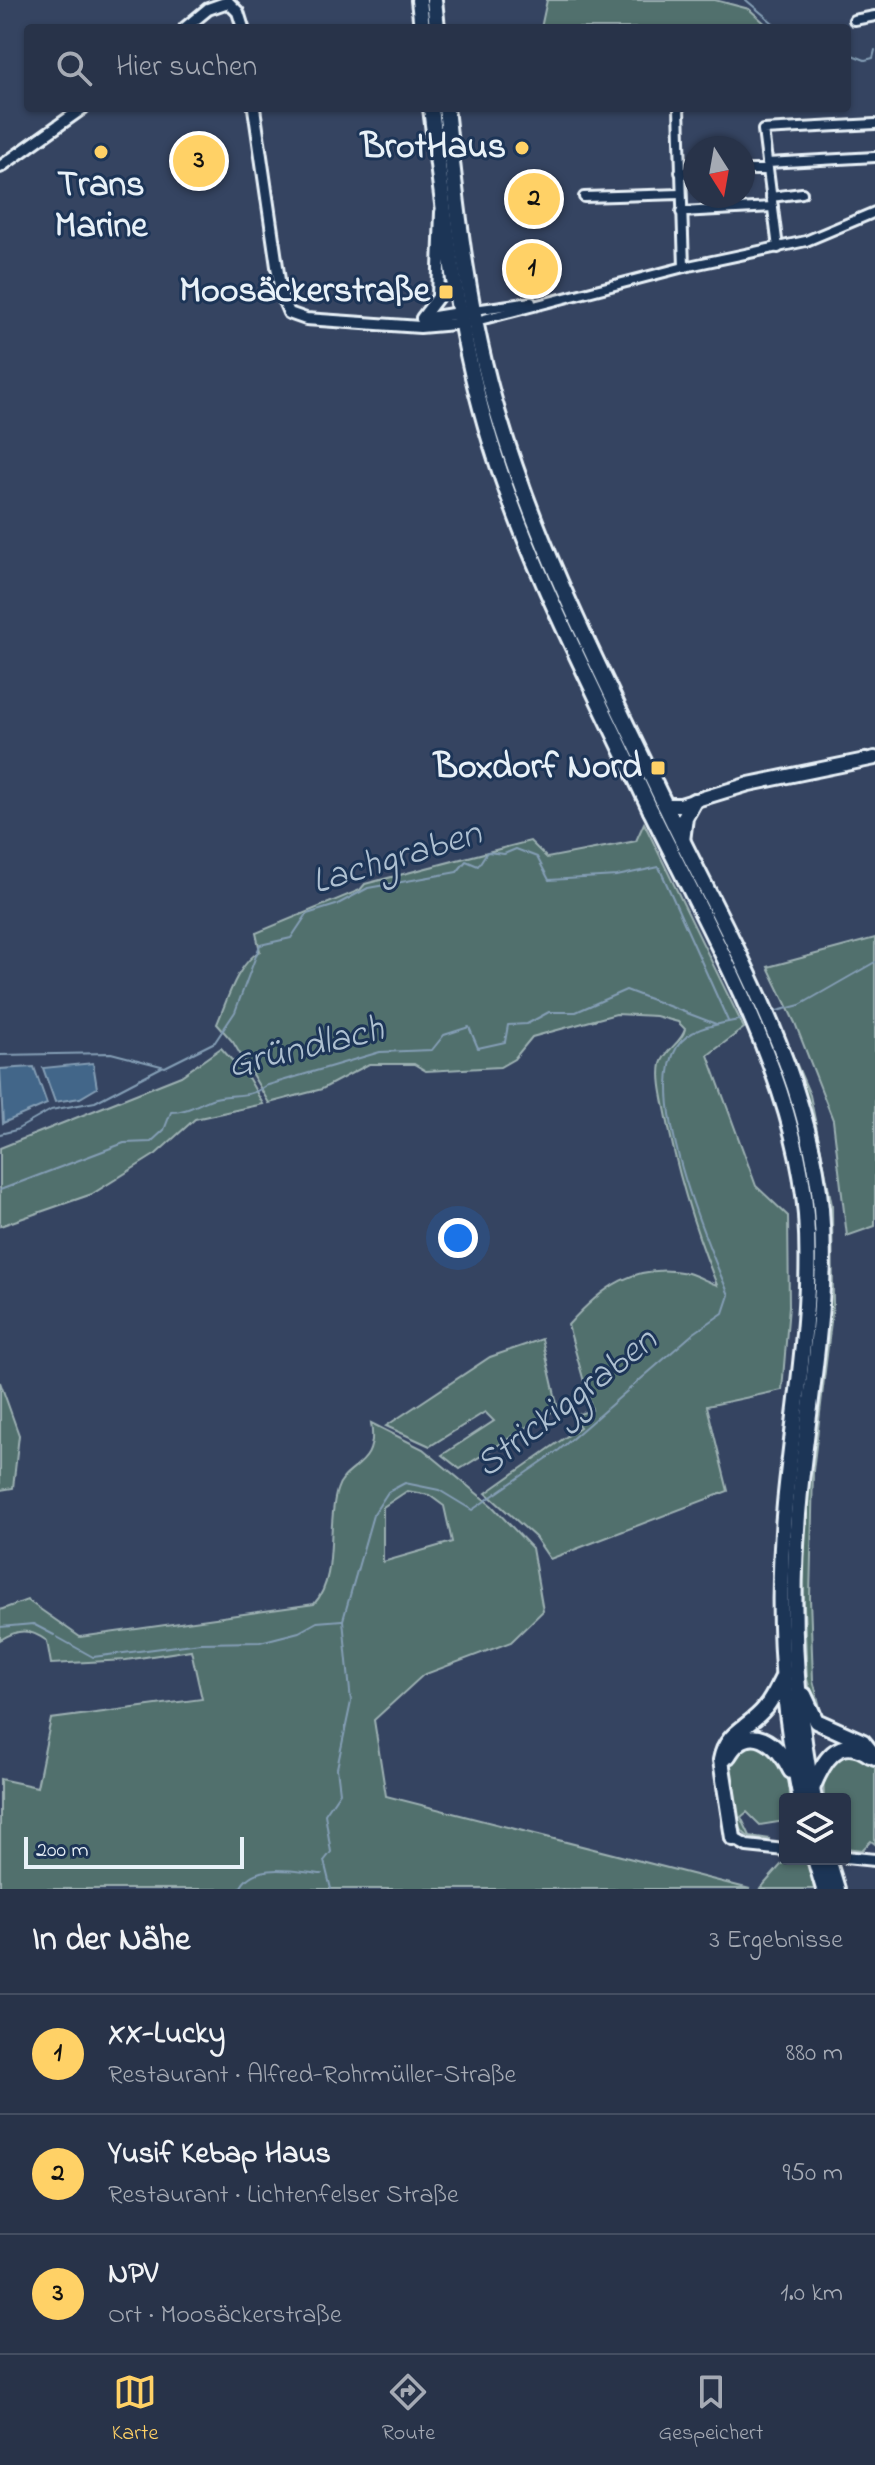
<!DOCTYPE html>
<html lang="de">
<meta charset="utf-8">
<style>
:root{--surface:#283349;--page:#343f53;--text:#f1f3f6;--muted:#a5aab4;--line:#444e61;--accent:#ffd166}
body{margin:0;font-family:"Indie Flower",sans-serif;background:var(--page);color:var(--text)}
.controls{position:absolute;right:24px;bottom:24px;display:grid;overflow:hidden;border-radius:8px;box-shadow:0 2px 6px #0004}
.controls button{width:72px;height:72px;display:grid;place-items:center;padding:0;border:0;border-bottom:2px solid var(--line);background:var(--surface);color:var(--text);font:40px sans-serif}
.compass{position:absolute;left:683px;top:136px;width:72px;height:72px;border-radius:50%;background:var(--surface);box-shadow:0 2px 6px #0004;rotate:169deg}
.scale{position:absolute;left:24px;bottom:20px;width:220px;box-sizing:border-box;padding-left:8px;border:4px solid #e8f1f8;border-top:0;font-size:22px;line-height:28px;white-space:nowrap;color:#e8f1f8;-webkit-text-stroke:6px #1d3557;paint-order:stroke}
.you{position:absolute;left:458px;top:1238px;width:28px;height:28px;margin:-20px;border:6px solid #fff;border-radius:50%;background:#1a73e8;box-shadow:0 0 0 12px #1a73e833}
.badge{display:grid;place-items:center;width:52px;height:52px;border-radius:50%;background:var(--accent);color:#111;font-size:26px;font-weight:700}
.pin{position:absolute;translate:-50% -50%;border:4px solid #fff;box-shadow:0 2px 8px #0006}
.list{margin:0;padding:0;list-style:none}
h2{display:flex;justify-content:space-between;align-items:center;height:104px;margin:0;padding:0 32px;font-size:34px}
h2 small{font-size:26px;font-weight:400;color:var(--muted)}
.list li{display:grid;grid-template-columns:52px 1fr auto;gap:24px;align-items:center;box-sizing:border-box;height:120px;padding:0 32px;border-top:2px solid var(--line)}
.list b{display:block;font-size:30px;white-space:nowrap}
.list p{margin:0;font-size:26px;white-space:nowrap;color:var(--muted)}
.list em{font-size:26px;font-style:normal;color:var(--muted)}
.icon{flex:none;width:44px;height:44px;fill:none;stroke:currentColor;stroke-width:2;stroke-linecap:round;stroke-linejoin:round}
.map{position:relative;flex:none;width:875px;height:1889px;overflow:hidden}
.search{position:absolute;background:var(--surface);box-shadow:0 2px 6px #0004;left:24px;right:24px;top:24px;height:88px;display:flex;align-items:center;gap:20px;box-sizing:border-box;padding:0 28px;border-radius:8px;color:var(--muted);font-size:30px}
.sheet{height:464px;background:var(--surface)}
nav{display:flex;justify-content:space-around;align-items:center;box-sizing:border-box;height:112px;border-top:2px solid var(--line);background:var(--surface);font-size:22px;color:var(--muted)}
nav a{display:grid;justify-items:center;gap:4px}
nav .on{color:var(--accent)}
.map>svg:first-child{display:block}
</style>
<div class="map">
<svg width="875" height="1889" viewBox="0 0 875 1889">
<rect width="100%" height="100%" fill="#354461"/>
<filter id="ink" filterUnits="userSpaceOnUse"><feTurbulence type="fractalNoise" baseFrequency=".0125" numOctaves="2"/><feDisplacementMap in="SourceGraphic" scale="16" xChannelSelector="R" yChannelSelector="G"/><feConvolveMatrix kernelMatrix="1 2 1 2 8 2 1 2 1" color-interpolation-filters="sRGB"/></filter>
<g filter="url(#ink)">
<g fill="#516f6d" stroke="#9cb0b2" stroke-width="2" fill-rule="evenodd">
<path d="M547,0H715L749,9L770,28H541Z"/>
<path d="M644,823L744,1028L708,1055L756,1186L788,1216L789,1306L782,1390L707,1406L728,1491L550,1559L535,1537L486,1493L580,1427L572,1416L592,1410L568,1325C602,1287 635,1262 688,1273C698,1276 708,1282 717,1285C694,1228 677,1173 666,1113C663,1098 658,1078 661,1064C665,1049 682,1043 685,1029L678,1022L656,1016L616,1014L532,1037L514,1059L500,1067L426,1071L414,1064H369L322,1089L269,1103L233,1042L217,1024C227,1001 237,964 260,951L256,933L360,890L365,884L530,841L547,858L636,841Z"/>
<path d="M875,938V1226L847,1236L833,1120L795,1023L768,967Z"/>
<path d="M777,1019L810,1095L832,1205L833,1305L813,1471L810,1598L813,1680L821,1711L818,1715L807,1679L803,1583L806,1474L826,1215L773,1021Z"/>
<path d="M221,1048L249,1079L263,1104L195,1119L156,1154L92,1194L0,1226V1148L181,1076Z"/>
<path d="M542,1339L558,1408L460,1469L442,1455L494,1421L485,1412L430,1446L386,1426L490,1357Z"/>
<path d="M0,1382L19,1435L13,1488L0,1490Z"/>
<path d="M371,1423L423,1449L492,1506L532,1548L543,1611L511,1642L423,1675L374,1720L386,1796L750,1889H0V1779L37,1787L51,1719L202,1699L191,1650L126,1660L51,1664L47,1641C29,1628 18,1629 0,1640V1610L27,1600L80,1637L314,1604C339,1577 326,1524 337,1490C345,1463 379,1469 371,1423ZM407,1491L429,1495L444,1506L452,1542L383,1562V1507Z"/>
<path d="M765,1741L789,1774L790,1797L783,1802L785,1821L760,1825L747,1812L741,1817L750,1836L770,1839C762,1839 751,1840 745,1834C730,1819 719,1763 741,1747C747,1742 758,1742 765,1741Z"/>
<path d="M843,1750L873,1760L875,1765V1844L871,1841L862,1850L845,1848V1799H824L823,1775Z"/>
<path d="M786,1859H808L814,1889H760Z"/>
</g>
<g fill="#426689" stroke="#849eb5" stroke-width="2">
<path d="M93,1063L97,1088L80,1098L55,1102L43,1068Z"/>
<path d="M34,1067L47,1104L3,1123L0,1069Z"/>
</g>
<g fill="none" stroke-linecap="round" stroke-linejoin="round">
<g stroke="#849eb5" stroke-width="2">
<path d="M746,0L779,28"/>
<path d="M847,53L865,60L873,58L875,50"/>
<path d="M773,1012L800,1005L875,962"/>
<path d="M0,1055L111,1053L165,1067L215,1042L235,1012L260,945L291,938L307,914L336,905L368,888L457,872L466,861L478,866L487,852L504,854L516,849L537,857L549,880L617,876L659,867L728,1021"/>
<path d="M0,1134L16,1130L51,1110L95,1102L162,1067"/>
<path d="M0,1190L124,1143L151,1142L164,1130L171,1112C188,1112 198,1103 215,1098C234,1093 248,1099 265,1086L380,1052L432,1050L444,1035L469,1027L478,1048L505,1042L508,1025L527,1024L549,1012H576L626,990L716,1024"/>
<path d="M0,1627L33,1624L54,1635"/>
<path d="M57,1637L93,1657L200,1643L260,1642L299,1632L317,1622L342,1620"/>
<path d="M240,1889C252,1860 297,1872 322,1874"/>
<path d="M331,1889L324,1861L331,1852L325,1814L340,1792L337,1768L351,1702L343,1620L373,1515L388,1492L405,1483L439,1490L472,1510L559,1450L694,1333L723,1313L729,1295C707,1243 645,1099 677,1047C690,1026 721,1024 743,1019"/>
</g>
<defs>
<g id="minor">
<path d="M854,20L875,16"/>
<path d="M679,108L684,267"/>
<path d="M767,163L875,157"/>
<path d="M743,170H768"/>
<path d="M680,172H695"/>
<path d="M584,197L681,194"/>
<path d="M771,197L802,193"/>
<path d="M681,212L773,207"/>
<path d="M778,248L763,130L875,124"/>
<path d="M474,310L531,302"/>
<path d="M476,321L684,267L806,241L875,212"/>
</g>
<g id="tertiary">
<path d="M185,28L208,9L228,2L238,12L243,28"/>
<path d="M254,108L281,294L289,313L306,319L420,327L466,323"/>
<path d="M0,167L83,108"/>
<path d="M422,318L438,297L441,212"/>
<path d="M422,319L465,312"/>
<path d="M733,1838L747,1846L785,1850"/>
<path d="M845,1857L875,1860"/>
</g>
<path id="secondary" d="M665,805H680L749,784L875,758"/>
<g id="primary">
<path d="M419,0L422,28"/>
<path d="M434,0L437,28"/>
<path d="M431,108C445,221 457,334 491,443C530,571 595,690 651,811"/>
<path d="M446,108C457,210 468,315 498,414C538,550 604,677 665,805"/>
</g>
<g id="trunk">
<path d="M665,805C726,934 808,1064 821,1209C829,1304 809,1398 800,1492C790,1594 793,1698 814,1799"/>
<path d="M651,811C711,935 796,1077 806,1215C813,1312 794,1408 785,1504C776,1602 781,1703 801,1799"/>
<path d="M682,841L685,817L694,801"/>
<path d="M804,1695L816,1721L863,1742L875,1757"/>
<path d="M728,1756C749,1719 779,1744 791,1771"/>
<path d="M812,1789C822,1763 838,1732 870,1755"/>
<path d="M733,1838L721,1760C726,1732 749,1728 765,1708C773,1699 778,1686 784,1675"/>
<path d="M815,1859L824,1889"/>
<path d="M828,1859L837,1889"/>
</g>
</defs>
<use href="#minor" stroke="#e8f1f8" stroke-width="14"/>
<use href="#tertiary" stroke="#e8f1f8" stroke-width="16"/>
<use href="#secondary" stroke="#e8f1f8" stroke-width="18"/>
<use href="#primary" stroke="#e8f1f8" stroke-width="20"/>
<use href="#trunk" stroke="#e8f1f8" stroke-width="20"/>
<use href="#minor" stroke="#1d3557" stroke-width="8"/>
<use href="#tertiary" stroke="#1d3557" stroke-width="10"/>
<use href="#secondary" stroke="#1d3557" stroke-width="12"/>
<use href="#primary" stroke="#1d3557" stroke-width="14"/>
<use href="#trunk" stroke="#1d3557" stroke-width="14"/>
</g>
</g>
<g fill="#ffd166" stroke="#1d3557" stroke-width="3">
<circle cx="522" cy="148" r="8"/>
<circle cx="101" cy="152" r="8"/>
<rect x="438" y="284" width="16" height="16" rx="4"/>
<rect x="650" y="760" width="16" height="16" rx="4"/>
</g>
<g text-anchor="middle" dominant-baseline="central" stroke-width="6" stroke-linejoin="round" paint-order="stroke">
<g font-size="36" font-weight="bold" fill="#e8f1f8" stroke="#1d3557" text-anchor="end">
<text x="506" y="148">BrotHaus</text>
<text x="101" y="186" text-anchor="middle">Trans<tspan x="101" dy="41">Marine</tspan></text>
<text x="430" y="292">Moosäckerstraße</text>
<text x="642" y="768">Boxdorf Nord</text>
</g>
<g font-size="38" font-style="italic" fill="#aec0d1" stroke="#1d3557">
<text transform="translate(397 859) rotate(-17)">Lachgraben</text>
<text transform="translate(306 1049) rotate(-14)">Gründlach</text>
<text transform="translate(567 1404) rotate(-38)">Strickiggraben</text>
</g>
</g>
</svg>
<div class="controls">
<button><svg class="icon" aria-label="layers" viewBox="0 0 24 24"><path d="M12 4l9 5-9 5-9-5zM3 14l9 5 9-5"/></svg></button>
</div>
<svg class="compass" viewBox="-18 -18 36 36"><path d="M0-13l5 13h-10z" fill="#e53935"/><path d="M0 13l5-13h-10z" fill="#a5aab4"/></svg>
<div class="scale">200 m</div>
<div class="you"></div>
<div class="pin badge" style="left:532px;top:269px">1</div>
<div class="pin badge" style="left:534px;top:199px">2</div>
<div class="pin badge" style="left:199px;top:161px">3</div>
<div class="search"><svg class="icon" aria-label="search" viewBox="0 0 24 24"><circle cx="10" cy="10" r="6"/><path d="M15 15l6 6"/></svg>Hier suchen</div>
</div>
<section class="sheet">
<h2>In der Nähe<small>3 Ergebnisse</small></h2>
<ul class="list">
<li><span class="badge">1</span><div><b>XX-Lucky</b><p>Restaurant · Alfred-Rohrmüller-Straße</p></div><em>880 m</em></li>
<li><span class="badge">2</span><div><b>Yusif Kebap Haus</b><p>Restaurant · Lichtenfelser Straße</p></div><em>950 m</em></li>
<li><span class="badge">3</span><div><b>NPV</b><p>Ort · Moosäckerstraße</p></div><em>1.0 km</em></li>
</ul>
</section>
<nav>
<a class="on"><svg class="icon" aria-label="map" viewBox="0 0 24 24"><path d="M3 6l6-2 6 2 6-2v14l-6 2-6-2-6 2zM9 4v14M15 6v14"/></svg>Karte</a>
<a><svg class="icon" aria-label="directions" viewBox="0 0 24 24"><path d="M12 3l9 9-9 9-9-9zM9 14v-3h6M13 9l2 2-2 2"/></svg>Route</a>
<a><svg class="icon" aria-label="saved" viewBox="0 0 24 24"><path d="M7 4h10v16l-5-4-5 4z"/></svg>Gespeichert</a>
</nav>
